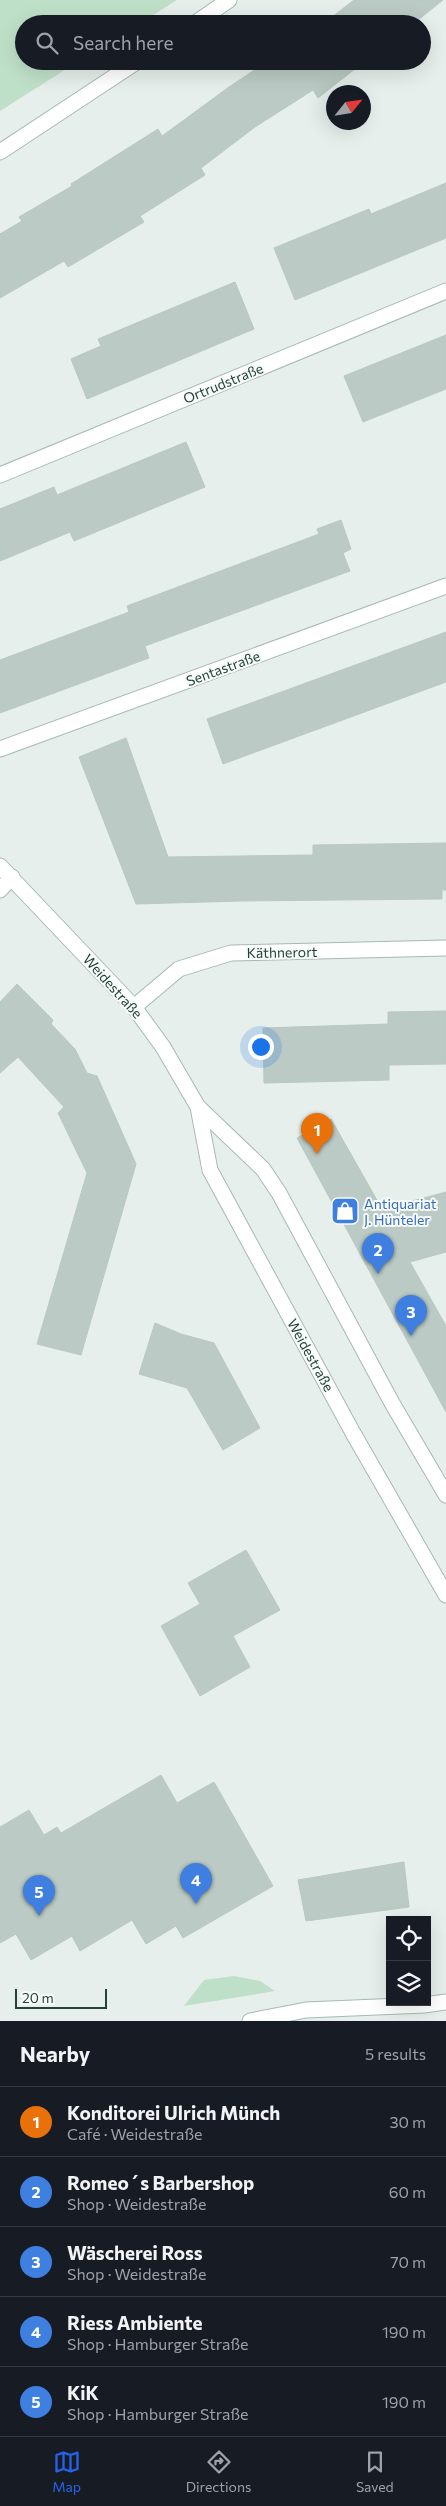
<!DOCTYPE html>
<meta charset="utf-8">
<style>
:root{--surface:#171b24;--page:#20242c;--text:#f1f3f6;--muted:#9ea1a6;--line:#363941;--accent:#2563eb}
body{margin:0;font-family:Commissioner,sans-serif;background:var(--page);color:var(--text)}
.controls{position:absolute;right:15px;bottom:15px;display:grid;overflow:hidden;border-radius:0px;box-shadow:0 5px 20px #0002}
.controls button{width:45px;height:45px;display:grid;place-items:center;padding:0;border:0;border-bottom:1px solid var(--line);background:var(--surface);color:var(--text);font:25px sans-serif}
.compass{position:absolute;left:326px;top:85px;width:45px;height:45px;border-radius:50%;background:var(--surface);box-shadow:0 5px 20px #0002;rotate:60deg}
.scale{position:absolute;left:15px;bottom:12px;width:92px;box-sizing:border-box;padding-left:5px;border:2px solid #24423a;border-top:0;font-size:14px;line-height:18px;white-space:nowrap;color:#24423a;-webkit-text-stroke:4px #f7fbf9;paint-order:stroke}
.you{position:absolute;left:260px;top:1046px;width:18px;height:18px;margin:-12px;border:4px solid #fff;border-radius:50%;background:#1a73e8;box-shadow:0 0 0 8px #1a73e833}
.badge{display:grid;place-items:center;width:32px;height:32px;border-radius:50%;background:var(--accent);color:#fff;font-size:16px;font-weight:700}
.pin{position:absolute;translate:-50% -41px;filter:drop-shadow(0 1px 2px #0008)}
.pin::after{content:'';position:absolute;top:26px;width:18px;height:15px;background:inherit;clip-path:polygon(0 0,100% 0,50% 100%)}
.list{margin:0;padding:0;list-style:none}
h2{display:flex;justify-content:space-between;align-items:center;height:65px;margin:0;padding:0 20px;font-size:21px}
h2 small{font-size:16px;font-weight:400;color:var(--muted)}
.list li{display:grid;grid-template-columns:32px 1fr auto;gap:15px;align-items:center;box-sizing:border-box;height:70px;padding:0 20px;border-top:1px solid var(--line)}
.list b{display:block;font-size:19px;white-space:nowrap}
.list p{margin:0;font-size:16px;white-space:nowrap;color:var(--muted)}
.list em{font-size:16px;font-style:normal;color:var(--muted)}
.icon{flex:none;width:28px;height:28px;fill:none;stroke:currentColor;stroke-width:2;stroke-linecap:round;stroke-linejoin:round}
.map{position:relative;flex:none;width:446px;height:2021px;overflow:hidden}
.search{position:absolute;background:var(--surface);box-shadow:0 5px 20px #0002;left:15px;right:15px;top:15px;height:55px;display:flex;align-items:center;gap:12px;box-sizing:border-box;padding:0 18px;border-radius:28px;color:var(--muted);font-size:19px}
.sheet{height:415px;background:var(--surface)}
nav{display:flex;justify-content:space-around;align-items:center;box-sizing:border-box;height:70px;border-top:1px solid var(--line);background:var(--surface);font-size:14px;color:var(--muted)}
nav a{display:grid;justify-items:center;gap:2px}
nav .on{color:var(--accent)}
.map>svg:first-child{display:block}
</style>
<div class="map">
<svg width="446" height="2021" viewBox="0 0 446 2021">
<rect width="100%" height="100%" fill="#e6efeb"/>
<g fill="#bfe0c8">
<path d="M0,0H177L139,24H24V61H79L0,111Z"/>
<path d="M234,1976L260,1981L275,1991L184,2006L204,1980Z"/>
</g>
<g fill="#bbcac4" stroke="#b8c9c2">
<path d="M354,0H443L413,24H323Z"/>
<path d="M268,61H365L318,98L313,90L255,127L201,168L205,175L140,216L144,222L68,267L64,261L0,298V234L22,221L19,217L72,186L71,184L158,129L162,136L229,87Z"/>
<path d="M446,183V238L295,300L274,248L369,209L371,214Z"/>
<path d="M235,282L254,329L87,399L71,359L101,346L98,339Z"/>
<path d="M446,335V389L363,422L344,376Z"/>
<path d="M186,442L205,487L74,541L70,532L0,561V509L54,487L57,495Z"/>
<path d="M341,520L351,549L343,553L350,571L145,646L149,658L0,713V660L129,612L127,606L319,534L317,529Z"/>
<path d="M446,632V682L223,764L207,719Z"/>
<path d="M126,738L168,857L313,855V845L446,843V890H442V899L241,901L136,904L79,757Z"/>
<path d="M17,984L53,1020L51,1024L75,1049L87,1073L97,1076L136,1164L81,1355L37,1344L87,1173L58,1113L64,1107L18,1057L0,1073V1002Z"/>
<path d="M446,1011V1064L389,1065V1080L264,1083L263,1028L388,1024V1012Z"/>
<path d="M331,1119L382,1209L446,1192V1252L410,1262L446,1326V1412L297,1138Z"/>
<path d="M155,1323L181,1334L214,1343L260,1428L223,1450L187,1388L139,1374Z"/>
<path d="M246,1550L280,1610L233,1636L250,1667L200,1696L161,1626L200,1604L188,1583Z"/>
<path d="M161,1775L177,1803L214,1782L273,1886L183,1938L176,1926L146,1944L132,1920L80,1951L72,1936L31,1960L16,1934L0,1943V1827L29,1810L44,1835L57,1827L61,1833Z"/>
<path d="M404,1862L409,1907L306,1921L298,1880Z"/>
</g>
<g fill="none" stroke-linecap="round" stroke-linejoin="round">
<defs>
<g id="minor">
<path d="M194,24L229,0"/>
<path d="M0,152L138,61"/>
<path d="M0,475L446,291"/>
<path d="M0,749L446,586"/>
<path d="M0,890L12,877"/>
<path d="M134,1007L179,969L231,953L446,948"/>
</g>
<g id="tertiary">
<path d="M0,866L134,1007L163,1047L198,1107L263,1169L279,1193L392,1403L446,1495"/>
<path d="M198,1107L210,1170L353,1433L446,1595"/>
</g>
<path id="secondary" d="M250,2021L306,2010L424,2005L446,2002"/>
</defs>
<use href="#minor" stroke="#a8b8b2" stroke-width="17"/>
<use href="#tertiary" stroke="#a8b8b2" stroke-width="17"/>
<use href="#secondary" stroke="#a4bbb3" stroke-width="17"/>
<use href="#minor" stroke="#fff" stroke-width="15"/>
<use href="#tertiary" stroke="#fff" stroke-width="15"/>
<use href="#secondary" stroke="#fff" stroke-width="15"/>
</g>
<defs>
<symbol id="shop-square" viewBox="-11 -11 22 22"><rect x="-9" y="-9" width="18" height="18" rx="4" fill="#3f7fe0" stroke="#f7fbf9"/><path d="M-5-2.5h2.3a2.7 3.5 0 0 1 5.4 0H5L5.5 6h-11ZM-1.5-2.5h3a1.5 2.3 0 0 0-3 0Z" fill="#fff"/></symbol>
</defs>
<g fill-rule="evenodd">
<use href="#shop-square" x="329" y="1195" width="32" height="32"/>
</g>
<g text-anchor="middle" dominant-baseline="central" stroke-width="4" stroke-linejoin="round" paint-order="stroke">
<g font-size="14" fill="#24423a" stroke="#f7fbf9">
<text transform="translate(223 383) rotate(-22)">Ortrudstraße</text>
<text transform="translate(223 668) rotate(-20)">Sentastraße</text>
<text transform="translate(282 952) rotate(-1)">Käthnerort</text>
<text transform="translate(113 986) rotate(48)">Weidestraße</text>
<text transform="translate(311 1355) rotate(61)">Weidestraße</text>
</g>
<g font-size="14" fill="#366cbe" stroke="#f7fbf9" text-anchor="start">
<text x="364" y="1203">Antiquariat<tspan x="364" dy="16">J. Hünteler</tspan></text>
</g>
</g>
</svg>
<div class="controls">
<button><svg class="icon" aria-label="locate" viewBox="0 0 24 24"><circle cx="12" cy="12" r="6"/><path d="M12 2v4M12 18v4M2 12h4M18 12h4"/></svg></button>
<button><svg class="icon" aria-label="layers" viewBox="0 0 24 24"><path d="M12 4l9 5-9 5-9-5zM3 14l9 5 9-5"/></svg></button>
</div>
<svg class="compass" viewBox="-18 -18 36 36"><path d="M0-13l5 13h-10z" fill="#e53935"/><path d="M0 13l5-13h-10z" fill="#9ea1a6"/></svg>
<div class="scale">20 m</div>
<div class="you"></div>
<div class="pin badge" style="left:317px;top:1154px;background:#e8710a">1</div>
<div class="pin badge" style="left:378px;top:1274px;background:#3f7fe0">2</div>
<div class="pin badge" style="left:411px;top:1336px;background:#3f7fe0">3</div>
<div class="pin badge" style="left:196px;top:1904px;background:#3f7fe0">4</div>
<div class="pin badge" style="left:39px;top:1916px;background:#3f7fe0">5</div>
<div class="search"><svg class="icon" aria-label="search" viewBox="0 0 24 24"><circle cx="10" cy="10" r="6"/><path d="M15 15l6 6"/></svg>Search here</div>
</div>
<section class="sheet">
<h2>Nearby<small>5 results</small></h2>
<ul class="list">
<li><span class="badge" style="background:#e8710a">1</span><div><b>Konditorei Ulrich Münch</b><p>Café · Weidestraße</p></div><em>30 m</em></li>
<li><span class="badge" style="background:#3f7fe0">2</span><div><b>Romeo´s Barbershop</b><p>Shop · Weidestraße</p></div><em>60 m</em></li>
<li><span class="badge" style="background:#3f7fe0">3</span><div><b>Wäscherei Ross</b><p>Shop · Weidestraße</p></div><em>70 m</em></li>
<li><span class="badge" style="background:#3f7fe0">4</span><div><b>Riess Ambiente</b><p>Shop · Hamburger Straße</p></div><em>190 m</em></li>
<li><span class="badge" style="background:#3f7fe0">5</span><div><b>KiK</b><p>Shop · Hamburger Straße</p></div><em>190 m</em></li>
</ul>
</section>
<nav>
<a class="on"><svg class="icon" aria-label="map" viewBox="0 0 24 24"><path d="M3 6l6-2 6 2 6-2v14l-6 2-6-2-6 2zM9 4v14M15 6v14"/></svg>Map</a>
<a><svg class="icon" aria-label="directions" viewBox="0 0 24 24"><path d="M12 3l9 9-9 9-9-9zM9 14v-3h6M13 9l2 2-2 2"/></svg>Directions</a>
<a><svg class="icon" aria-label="saved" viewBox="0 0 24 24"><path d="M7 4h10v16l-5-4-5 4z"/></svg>Saved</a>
</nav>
